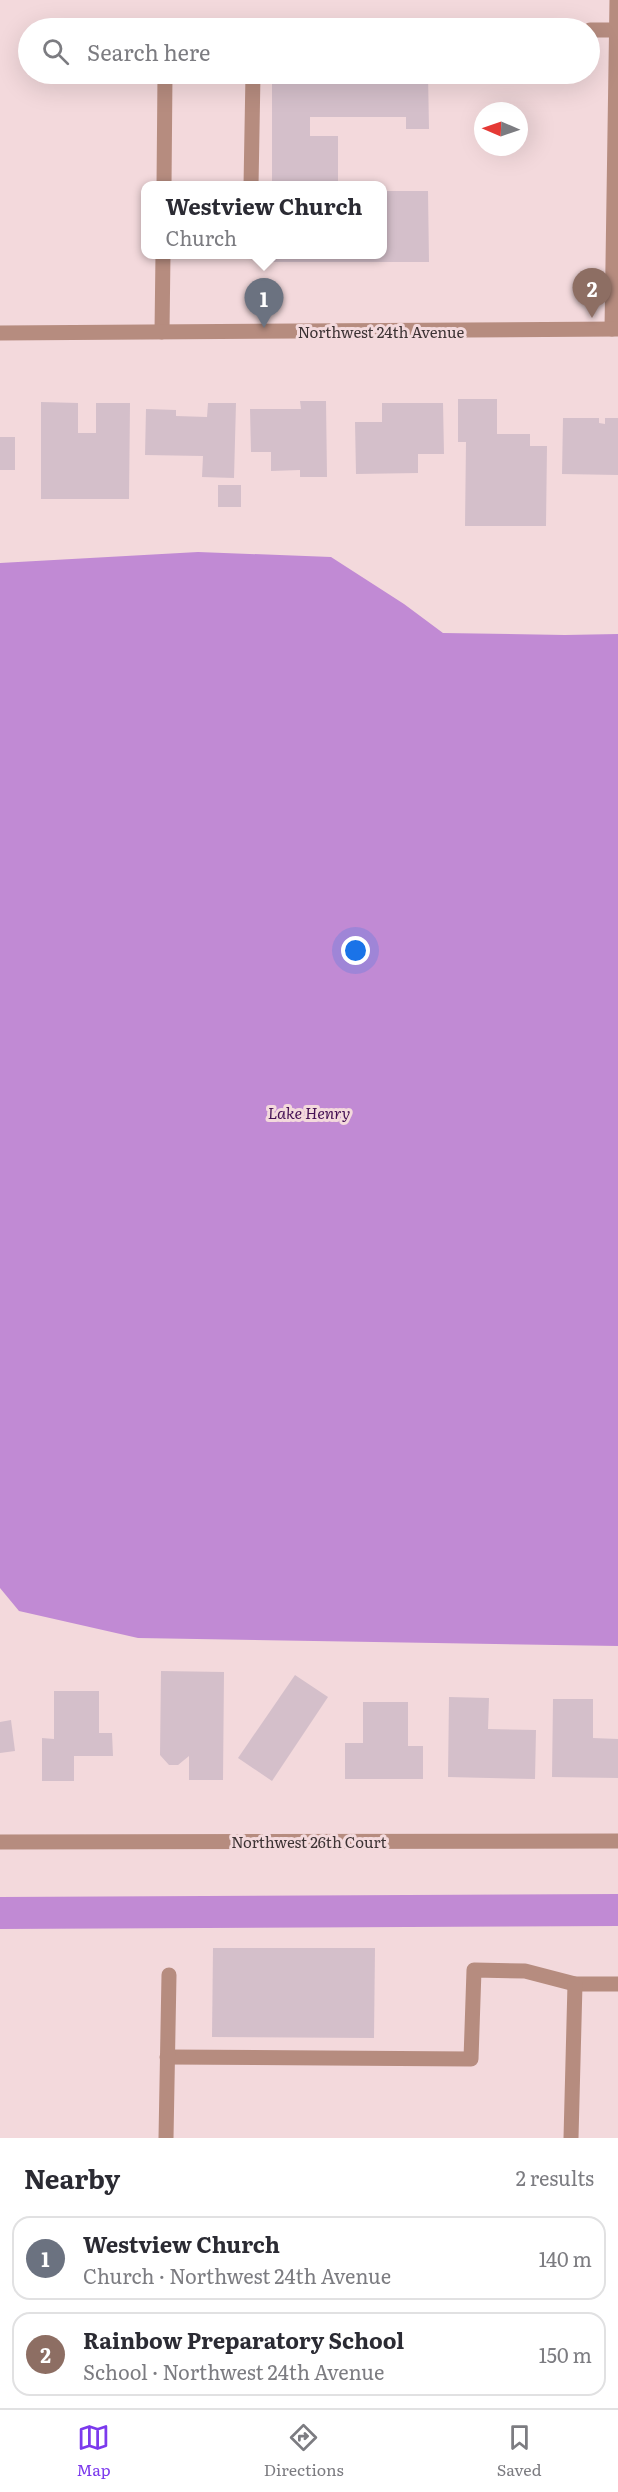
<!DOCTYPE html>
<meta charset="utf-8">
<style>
:root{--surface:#fff;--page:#f2f2f3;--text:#2b2b33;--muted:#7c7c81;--line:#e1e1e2;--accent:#7c3aed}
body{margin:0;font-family:Literata,serif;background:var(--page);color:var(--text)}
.compass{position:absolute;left:474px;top:102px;width:54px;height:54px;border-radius:50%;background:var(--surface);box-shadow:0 6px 24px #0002;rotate:272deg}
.you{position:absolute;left:356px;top:951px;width:21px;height:21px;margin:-15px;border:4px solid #fff;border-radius:50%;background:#1a73e8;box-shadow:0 0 0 9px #1a73e833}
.badge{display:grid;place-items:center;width:39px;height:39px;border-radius:50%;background:var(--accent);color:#fff;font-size:20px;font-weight:700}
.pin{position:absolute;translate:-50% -50px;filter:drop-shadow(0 2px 3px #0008)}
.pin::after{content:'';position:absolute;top:32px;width:21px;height:18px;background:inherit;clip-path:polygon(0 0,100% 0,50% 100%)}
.popup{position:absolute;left:141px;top:181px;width:246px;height:78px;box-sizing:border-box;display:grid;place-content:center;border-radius:12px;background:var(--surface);filter:drop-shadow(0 2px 4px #0005);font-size:20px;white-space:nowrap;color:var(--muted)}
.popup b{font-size:22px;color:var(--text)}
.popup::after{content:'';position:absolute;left:50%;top:100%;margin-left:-12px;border:12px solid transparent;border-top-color:var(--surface)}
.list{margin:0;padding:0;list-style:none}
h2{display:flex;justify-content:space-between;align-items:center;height:78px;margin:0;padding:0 24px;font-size:26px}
h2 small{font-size:20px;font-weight:400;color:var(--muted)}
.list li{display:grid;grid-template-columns:39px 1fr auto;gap:18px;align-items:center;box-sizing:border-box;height:84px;margin:0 12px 12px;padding:0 12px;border:2px solid var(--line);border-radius:18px}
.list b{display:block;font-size:22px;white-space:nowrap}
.list p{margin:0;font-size:20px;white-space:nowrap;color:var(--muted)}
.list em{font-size:20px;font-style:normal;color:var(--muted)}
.icon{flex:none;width:33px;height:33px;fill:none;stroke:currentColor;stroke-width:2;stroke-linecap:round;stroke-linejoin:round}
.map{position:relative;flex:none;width:618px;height:2138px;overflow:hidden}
.search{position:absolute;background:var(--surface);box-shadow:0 6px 24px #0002;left:18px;right:18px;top:18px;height:66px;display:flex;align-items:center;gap:15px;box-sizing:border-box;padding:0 21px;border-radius:33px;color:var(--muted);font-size:22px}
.sheet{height:270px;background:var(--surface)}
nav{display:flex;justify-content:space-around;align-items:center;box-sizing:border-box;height:84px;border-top:2px solid var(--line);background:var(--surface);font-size:16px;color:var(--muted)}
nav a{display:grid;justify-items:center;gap:3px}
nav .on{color:var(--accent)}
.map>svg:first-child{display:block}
</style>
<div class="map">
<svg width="618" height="2138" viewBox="0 0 618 2138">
<rect width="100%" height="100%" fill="#f3d9dc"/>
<path fill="#c18ad4" d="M198,552L331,557L404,604L443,633L565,635L618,634V1646L138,1638L19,1611L0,1588V563Z"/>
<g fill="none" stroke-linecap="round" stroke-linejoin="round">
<path stroke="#c18ad4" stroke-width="32" d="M0,1913L618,1910"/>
</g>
<g fill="#d4bfca">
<path d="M272,74H428L429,129H406V117H310V136H338V186H272Z"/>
<path d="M382,191H428L429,262H272V254H382Z"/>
<path d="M458,399H497V434H530V446H547L546,526H465L466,442H458Z"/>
<path d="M300,401H326L327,477H300V470L271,471V452H251L250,409H301Z"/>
<path d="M41,402L78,403V433H96V403H130L129,499H41Z"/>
<path d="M208,403H236L234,478L202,477L203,456L145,455L146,409L176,410V416L207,417Z"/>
<path d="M382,403H443L444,454H418V473L356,474L355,422H382Z"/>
<path d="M563,418H599V423L605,424V418H618V475L562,474Z"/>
<rect x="0" y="437" width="15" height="33"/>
<rect x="218" y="485" width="23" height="22"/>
<path d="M161,1671L224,1672L223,1780H189V1756L178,1765H169L160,1755Z"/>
<path d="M295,1675L328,1697L272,1781L238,1758Z"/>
<path d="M54,1691H99V1733H112L113,1756H74V1781H42V1738L54,1739Z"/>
<path d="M449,1697L489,1698L488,1729L536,1730L535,1779L448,1777Z"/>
<path d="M553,1699H593V1738L618,1739V1778L552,1777Z"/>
<path d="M363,1702H408V1746H423V1779H345V1743H363Z"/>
<path d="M11,1720L15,1751L0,1753V1722Z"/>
<path d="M213,1948H375L374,2038L212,2037Z"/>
</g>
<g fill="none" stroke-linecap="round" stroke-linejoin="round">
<g stroke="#b68c7f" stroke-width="15">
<path d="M590,30H617"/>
<path d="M164,186L165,74"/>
<path d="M251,186L253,74"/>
<path d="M162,332L163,254"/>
<path d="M167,2057L471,2059L474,1970L525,1971L575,1984H618"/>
<path d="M166,2138L169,1975"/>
<path d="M571,2138L575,1984"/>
</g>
<g stroke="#b68c7f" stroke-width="15">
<path d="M612,329L617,0"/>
<path d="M0,333L618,329"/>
<path d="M0,1842L618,1841"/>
</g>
</g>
<g text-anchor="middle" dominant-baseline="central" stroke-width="6" stroke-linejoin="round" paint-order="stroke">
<g font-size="15" fill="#3d3334" stroke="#f3d9dc">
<text x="381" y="331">Northwest 24th Avenue</text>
<text x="309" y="1841">Northwest 26th Court</text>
</g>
<g font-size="16" font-style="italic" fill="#451154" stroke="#f3d9dc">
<text x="309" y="1112">Lake Henry</text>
</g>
</g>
</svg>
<svg class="compass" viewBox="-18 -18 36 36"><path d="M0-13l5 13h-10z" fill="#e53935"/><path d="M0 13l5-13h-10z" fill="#7c7c81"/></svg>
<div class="you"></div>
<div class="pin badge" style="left:264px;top:328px;background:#6b7280">1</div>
<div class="popup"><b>Westview Church</b>Church</div>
<div class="pin badge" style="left:592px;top:318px;background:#8d6e63">2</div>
<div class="search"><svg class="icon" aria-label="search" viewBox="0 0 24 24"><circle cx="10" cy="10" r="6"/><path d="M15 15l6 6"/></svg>Search here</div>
</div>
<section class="sheet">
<h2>Nearby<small>2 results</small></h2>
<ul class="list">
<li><span class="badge" style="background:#6b7280">1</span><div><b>Westview Church</b><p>Church · Northwest 24th Avenue</p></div><em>140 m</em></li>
<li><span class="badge" style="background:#8d6e63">2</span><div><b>Rainbow Preparatory School</b><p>School · Northwest 24th Avenue</p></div><em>150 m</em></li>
</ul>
</section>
<nav>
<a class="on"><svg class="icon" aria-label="map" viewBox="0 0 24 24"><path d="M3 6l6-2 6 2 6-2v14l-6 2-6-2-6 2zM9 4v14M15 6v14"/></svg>Map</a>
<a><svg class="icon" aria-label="directions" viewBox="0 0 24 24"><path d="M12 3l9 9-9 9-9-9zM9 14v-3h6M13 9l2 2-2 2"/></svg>Directions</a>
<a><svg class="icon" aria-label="saved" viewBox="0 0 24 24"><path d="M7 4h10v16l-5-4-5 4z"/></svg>Saved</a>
</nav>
